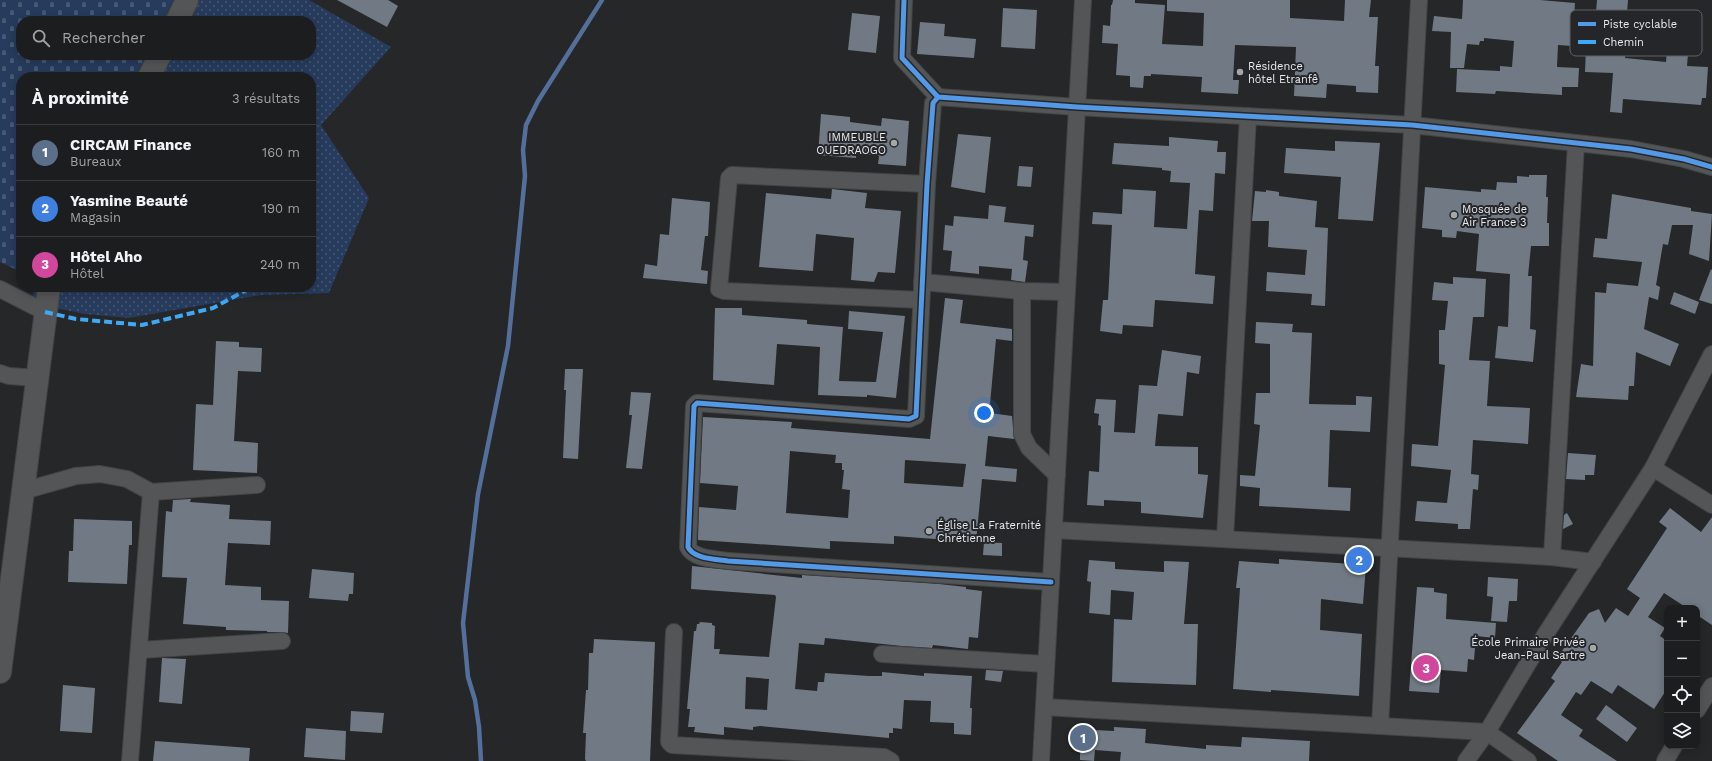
<!DOCTYPE html>
<html lang="fr">
<meta charset="utf-8">
<style>
:root{--surface:#1c1d1f;--page:#292a2c;--text:#f1f3f6;--muted:#a0a2a4;--line:#3a3b3d;--accent:#b45309}
body{margin:0;font-family:"Work Sans",sans-serif;background:var(--page);color:var(--text)}
.controls{position:absolute;right:12px;bottom:12px;display:grid;overflow:hidden;border-radius:8px;box-shadow:0 2px 10px #0003}
.controls button{width:36px;height:36px;display:grid;place-items:center;padding:0;border:0;border-bottom:1px solid var(--line);background:var(--surface);color:var(--text);font:20px sans-serif}
.you{position:absolute;left:984px;top:413px;width:14px;height:14px;margin:-10px;border:3px solid #fff;border-radius:50%;background:#1a73e8;box-shadow:0 0 0 6px #1a73e833}
.badge{display:grid;place-items:center;width:26px;height:26px;border-radius:50%;background:var(--accent);color:#fff;font-size:13px;font-weight:700}
.pin{position:absolute;translate:-50% -50%;border:2px solid #fff;box-shadow:0 1px 4px #0006}
.list{margin:0;padding:0;list-style:none}
h2{display:flex;justify-content:space-between;align-items:center;height:52px;margin:0;padding:0 16px;font-size:17px}
h2 small{font-size:13px;font-weight:400;color:var(--muted)}
.list li{display:grid;grid-template-columns:26px 1fr auto;gap:12px;align-items:center;box-sizing:border-box;height:56px;padding:0 16px;border-top:1px solid var(--line)}
.list b{display:block;font-size:15px;white-space:nowrap}
.list p{margin:0;font-size:13px;white-space:nowrap;color:var(--muted)}
.list em{font-size:13px;font-style:normal;color:var(--muted)}
.icon{flex:none;width:22px;height:22px;fill:none;stroke:currentColor;stroke-width:2;stroke-linecap:round;stroke-linejoin:round}
.map{position:relative;flex:none;width:1712px;height:761px;overflow:hidden}
.search{position:absolute;background:var(--surface);box-shadow:0 2px 10px #0003;left:16px;top:16px;width:300px;height:44px;display:flex;align-items:center;gap:10px;box-sizing:border-box;padding:0 14px;border-radius:16px;color:var(--muted);font-size:15px}
.panel{position:absolute;background:var(--surface);box-shadow:0 2px 10px #0003;left:16px;top:72px;width:300px;height:220px;border-radius:16px}
.map>svg:first-child{display:block}
</style>
<div class="map">
<svg width="1712" height="761" viewBox="0 0 1712 761">
<defs>
<pattern id="green-dots" width="8" height="8" patternUnits="userSpaceOnUse"><rect width="8" height="8" fill="#273b5c"/><path d="M2 2h.1M6 6h.1" fill="none" stroke="#465874" stroke-width="1.8" stroke-linecap="round"/></pattern>
<pattern id="cemetery-stones" width="16" height="16" patternUnits="userSpaceOnUse"><rect width="16" height="16" fill="#273b5c"/><path d="M2 7V4a2 2 0 0 1 4 0v3zM10 15v-3a2 2 0 0 1 4 0v3z" fill="#465874"/></pattern>
</defs>
<rect width="100%" height="100%" fill="#252729"/>
<path fill="url(#green-dots)" d="M173,0H309L391,47L321,125L369,198L329,293L261,295L129,318L85,314L31,303L35,287H311V77H136L146,55H311V21H163Z"/>
<path fill="url(#cemetery-stones)" d="M0,0H173L163,21H21V55H146L136,77H21V272L0,262Z"/>
<g fill="none" stroke-linecap="round" stroke-linejoin="round">
<path stroke="#546f9b" stroke-width="4.5" d="M481,761L479,727L475,700L468,677L463,623L478,494L508,346L525,176L523,150L526,125L538,101L602,0"/>
</g>
<g fill="#717984" fill-rule="evenodd">
<path d="M337,0H388L398,6L387,27Z"/>
<path d="M1113,0H1135V3L1165,5L1162,44L1203,46L1204,13L1167,11V0H1290V18L1344,21L1345,0H1371L1369,17H1378L1375,66H1379L1378,93L1356,92V86L1327,84L1326,98L1294,96L1296,47L1235,45L1233,80H1239L1238,94L1201,92L1202,77L1151,74V76H1144L1143,88L1130,87V76L1116,75L1118,44L1102,43L1103,25L1110,26L1111,5H1112Z"/>
<path d="M1463,0H1540L1575,3L1573,35L1600,37L1601,12H1596L1597,0H1628L1627,13H1622L1621,38L1626,39L1625,58L1666,62L1667,49L1673,50L1677,10L1697,12L1694,41H1689L1687,66L1708,67L1706,98H1702L1701,105L1623,99L1622,113L1610,112L1613,73L1585,72L1586,47L1558,45L1557,67L1579,68L1578,87H1562V95L1496,91L1495,94L1456,92L1457,69L1500,71V66L1512,67L1514,41L1484,38V41H1480L1479,45L1467,44L1464,68H1450L1451,32L1432,31L1434,16L1462,19Z"/>
<path d="M1003,8L1037,10L1035,49L1001,47Z"/>
<path d="M852,13L880,16L876,53L848,50Z"/>
<path d="M920,22L945,24L944,36L976,39L974,58L917,54Z"/>
<path d="M821,114L850,117V122L881,126L882,118L909,121L906,166L878,164L879,156L856,153V158L818,155Z"/>
<path d="M958,134L991,137L985,193L951,187Z"/>
<path d="M1169,137L1218,141L1217,152H1226L1225,174L1215,173L1213,211L1199,210L1195,274L1215,276L1213,304L1155,300L1153,327L1123,325L1122,334L1100,331L1103,300H1108L1112,225L1092,224L1093,212L1122,214L1123,189L1156,191L1154,227L1187,229L1190,183L1170,182L1171,171L1162,170V168L1112,164L1114,143L1169,146Z"/>
<path d="M1335,141L1380,143L1373,221L1338,219L1341,177L1284,173L1286,148L1335,151Z"/>
<path d="M1019,166L1033,167L1031,187L1017,186Z"/>
<path d="M1529,175H1547L1546,197H1548L1547,223H1549V246H1531L1528,276H1532L1530,329L1536,330L1533,362L1495,358L1498,326L1508,327L1510,274L1476,271L1479,234L1457,231L1456,238L1442,237V230L1422,228L1425,187L1481,192V189L1496,190L1497,182L1517,183V176L1529,177Z"/>
<path d="M832,189L867,193L865,208L901,211L895,273L878,272L874,282L851,280L854,238L816,234L813,271L759,267L766,193L831,199Z"/>
<path d="M1266,190L1279,192V196L1317,201L1315,227L1328,228L1325,306L1311,305L1312,294L1266,291L1267,272L1305,275L1307,250L1268,247L1269,221H1252L1255,191L1266,192Z"/>
<path d="M1612,194L1691,208V211L1712,214L1709,261L1689,254L1693,225H1672L1668,245L1663,244L1656,285L1660,287L1658,300L1649,297L1644,329L1679,344L1670,366L1636,352L1634,386H1629L1628,400L1576,397L1581,364L1593,366L1595,292L1606,293L1607,283L1638,286L1642,262L1593,257L1595,238L1607,239Z"/>
<path d="M672,198L710,202L708,236H705L701,270L708,271L707,284L643,278L645,264L657,266L660,234L669,235Z"/>
<path d="M989,205L1006,207L1004,222L1034,225L1033,237L1025,236L1023,260L1028,261L1025,282L1011,280L1012,269L979,266V274L950,271L952,251L943,250L945,225L953,226L954,216L988,219Z"/>
<path d="M1711,269L1712,270V304L1699,300Z"/>
<path d="M1453,277L1486,279L1484,317H1473L1469,360L1490,361L1487,406L1530,408L1528,444L1473,440L1471,474L1479,475L1478,490L1473,489L1470,529H1458V524L1415,521L1417,501L1447,503L1451,470L1411,466L1412,444L1438,446L1445,365L1439,364V330H1445L1448,301L1432,300L1434,282L1453,284Z"/>
<path d="M1674,292L1699,302L1695,314L1670,304Z"/>
<path d="M945,298L963,300L960,323L1012,329V341L996,339L990,404L991,405L990,413L1012,416L1014,439L988,436L985,466L1017,469L1016,482L982,479L976,542L894,536V544L830,541V549L698,540L699,507L736,510L738,486L700,483L703,417L792,422L791,428L930,439ZM790,451L836,455L835,463H842V470H844L842,489L850,490L848,518L786,513ZM905,460L966,464L963,487L904,483Z"/>
<path d="M715,308H742V315L807,320V324L843,327L839,381L876,382L883,332L848,329L849,311L905,316L896,398L867,395V397L818,395L820,347L777,344L774,385L713,380Z"/>
<path d="M1256,322L1293,324L1292,332L1312,333L1309,404L1356,405V396L1372,397L1370,432L1330,430L1328,487L1351,488L1350,511L1259,506L1260,488L1240,486V475L1255,476L1260,425L1254,424L1256,393H1270V344L1255,343Z"/>
<path d="M216,341L239,342V347L262,348L261,372L238,371L234,441L258,443L257,473L193,470L196,404L213,405Z"/>
<path d="M1162,350L1201,356L1199,374L1187,372L1183,416L1158,414L1155,446L1198,447V474L1208,475L1203,518L1141,513V502L1104,500V506L1087,505L1089,471L1099,472L1101,426L1098,425L1099,414L1094,413L1096,399L1116,400L1114,432L1135,433L1139,385L1157,386Z"/>
<path d="M565,369H583L578,459L563,458L566,390H564Z"/>
<path d="M631,392L651,393L642,469L626,468L632,415H629Z"/>
<path d="M1568,453L1596,455L1594,475H1585V480L1566,479Z"/>
<path d="M191,499L190,502L230,505L229,519L271,521L270,545L228,543L225,585L261,587V600L289,601L288,633L281,632H267V631L226,630V627L183,624L187,578L162,577L164,541L166,511L172,512L173,500Z"/>
<path d="M1670,508L1701,532L1712,517V625L1697,615V608H1687L1664,593L1648,617L1665,628L1660,636L1667,641V689L1654,709L1618,685L1612,694L1591,681L1581,695L1576,692L1561,715L1583,730L1579,736L1617,761H1558L1517,733L1555,681L1551,678L1562,662L1557,658L1589,613L1599,609L1605,623L1616,608L1628,616L1640,598L1627,589L1667,528L1659,522Z"/>
<path d="M1567,513L1573,524L1563,529L1564,515Z"/>
<path d="M74,519L132,521V545H129L127,584L68,582L69,551H73Z"/>
<path d="M984,542L1002,543V556L983,555Z"/>
<path d="M1279,559L1366,565L1363,604L1321,599L1320,630L1362,634L1359,696L1271,690V692L1233,689L1240,588H1236L1239,561L1279,564Z"/>
<path d="M1089,560L1115,562V569L1164,572V561L1189,562L1184,624H1198L1196,685L1112,682L1114,619L1132,620L1134,592L1111,590L1110,615L1089,613L1091,582L1087,581Z"/>
<path d="M692,566L802,578V575L939,584L966,587V589L982,591L978,638L969,637L968,649L933,645L932,648L902,646L825,638L824,645L799,643L795,689L817,691L818,682H824L825,673L869,676H882V672L924,676V673L972,676L970,708H972L971,735L954,734V723L930,722L931,701L904,700L902,729L893,728V733H889V738L760,726L753,727V730L724,727V735L694,732L695,727H688L690,709H687L694,631H696L697,624H699L700,622L712,623V625L715,626L714,649H720L719,654L769,657L776,597L775,595L691,589ZM746,677L769,679L767,710L745,709Z"/>
<path d="M312,569L354,573L353,594H349L348,601L309,598Z"/>
<path d="M1488,577L1518,579L1517,601H1509L1507,622L1491,621L1493,597L1487,596Z"/>
<path d="M1417,587L1434,588V592L1447,594L1446,619L1496,623L1495,638L1476,636L1474,660L1468,659L1467,672L1441,670L1439,693L1409,691Z"/>
<path d="M594,639L655,642L650,761H586L585,759L586,733H583L586,690H588L589,653H593Z"/>
<path d="M162,658L186,659L182,704L159,702Z"/>
<path d="M986,670L1003,671L1001,682L985,680Z"/>
<path d="M63,685L95,688L92,733L60,731Z"/>
<path d="M1606,705L1637,728L1627,742L1596,719Z"/>
<path d="M351,711L384,713L382,733L350,731Z"/>
<path d="M1114,727L1146,729L1145,743L1206,749V745L1241,747L1242,737L1310,741L1309,761H1120L1121,752L1095,750L1094,761L1080,760V749H1073L1075,729L1114,731Z"/>
<path d="M306,728L346,731L345,760L304,757Z"/>
<path d="M155,741L250,748L249,761H153Z"/>
</g>
<g fill="none" stroke-linecap="round" stroke-linejoin="round">
<defs>
<g id="street">
<path d="M904,0L902,58L938,97L1077,107L1412,125L1631,149L1684,159L1712,167"/>
<path d="M938,97L933,103L927,184L916,416L909,419L697,403L694,406L688,547C693,559 717,559 728,561L1051,582"/>
<path d="M922,282L1022,291L1067,292"/>
<path d="M0,289L45,312"/>
<path d="M1022,291V434L1029,448L1057,475"/>
<path d="M921,300L724,291L719,289L729,178L732,175L927,184"/>
<path d="M0,373L9,376L37,378"/>
<path d="M1653,468L1712,505"/>
<path d="M23,491L76,476L100,474L127,479L151,492L257,485"/>
<path d="M1054,530L1552,557L1593,562"/>
<path d="M1225,539L1248,116"/>
<path d="M1552,557L1576,144"/>
<path d="M674,632L669,742L672,745L884,757L891,761"/>
<path d="M140,650L282,641"/>
<path d="M882,654L1046,664"/>
<path d="M1044,707L1487,732L1528,761"/>
<path d="M1697,710L1712,686"/>
<path d="M1380,726L1419,0"/>
<path d="M130,761L151,492"/>
<path d="M1041,761L1083,0"/>
<path d="M1466,761L1487,732L1545,635L1653,468L1712,354"/>
<path d="M1665,761L1674,746"/>
</g>
<g id="secondary">
<path d="M177,21L187,0"/>
<path d="M149,77L160,55"/>
<path d="M0,672L49,287"/>
</g>
</defs>
<use href="#street" stroke="#434445" stroke-width="18"/>
<use href="#secondary" stroke="#434445" stroke-width="24"/>
<use href="#street" stroke="#545556" stroke-width="16"/>
<use href="#secondary" stroke="#545556" stroke-width="22"/>
<path stroke="#3fa9f5" stroke-width="4" stroke-dasharray="8 4" stroke-linecap="butt" d="M45,312L76,319L142,325L213,308L252,287"/>
<defs>
<g id="cycleway">
<path d="M904,0L902,58L938,97L1077,107L1412,125L1631,149L1684,159L1712,167"/>
<path d="M938,97L933,103L927,184L916,416L909,419L697,403L694,406L688,547C693,559 717,559 728,561L1051,582"/>
</g>
</defs>
<use href="#cycleway" stroke="#24262a" stroke-width="8"/>
<use href="#cycleway" stroke="#5399e6" stroke-width="5"/>
</g>
<g fill="#a5a7a9" stroke="#24262a" stroke-width="1.5">
<circle cx="1240" cy="72" r="4"/>
<circle cx="894" cy="143" r="4"/>
<circle cx="1454" cy="215" r="4"/>
<circle cx="929" cy="531" r="4"/>
<circle cx="1593" cy="648" r="4"/>
</g>
<g text-anchor="middle" dominant-baseline="central" stroke-width="4" stroke-linejoin="round" paint-order="stroke">
<g font-size="11" fill="#eaecee" stroke="#24262a" text-anchor="start">
<text x="1248" y="66">Résidence<tspan x="1248" dy="13">hôtel Etranfê</tspan></text>
<text x="886" y="137" text-anchor="end">IMMEUBLE<tspan x="886" dy="13">OUEDRAOGO</tspan></text>
<text x="1462" y="209">Mosquée de<tspan x="1462" dy="13">Air France 3</tspan></text>
<text x="937" y="525">Église La Fraternité<tspan x="937" dy="13">Chrétienne</tspan></text>
<text x="1585" y="642" text-anchor="end">École Primaire Privée<tspan x="1585" dy="13">Jean-Paul Sartre</tspan></text>
</g>
</g>
<rect x="1570" y="10" width="132" height="46" rx="6" fill="#24262a" stroke="#5f6165" stroke-width="1"/>
<rect x="1578" y="22" width="18" height="4" fill="#5399e6"/>
<rect x="1578" y="40" width="18" height="4" fill="#3fa9f5"/>
<g font-size="11" fill="#eaecee">
<text x="1603" y="28">Piste cyclable</text>
<text x="1603" y="46">Chemin</text>
</g>
</svg>
<div class="controls">
<button>+</button>
<button>−</button>
<button><svg class="icon" aria-label="locate" viewBox="0 0 24 24"><circle cx="12" cy="12" r="6"/><path d="M12 2v4M12 18v4M2 12h4M18 12h4"/></svg></button>
<button><svg class="icon" aria-label="layers" viewBox="0 0 24 24"><path d="M12 4l9 5-9 5-9-5zM3 14l9 5 9-5"/></svg></button>
</div>
<div class="you"></div>
<div class="pin badge" style="left:1083px;top:738px;background:#5c6f8a">1</div>
<div class="pin badge" style="left:1359px;top:560px;background:#3f7fe0">2</div>
<div class="pin badge" style="left:1426px;top:668px;background:#d1479c">3</div>
<div class="search"><svg class="icon" aria-label="search" viewBox="0 0 24 24"><circle cx="10" cy="10" r="6"/><path d="M15 15l6 6"/></svg>Rechercher</div>
<section class="panel">
<h2>À proximité<small>3 résultats</small></h2>
<ul class="list">
<li><span class="badge" style="background:#5c6f8a">1</span><div><b>CIRCAM Finance</b><p>Bureaux</p></div><em>160 m</em></li>
<li><span class="badge" style="background:#3f7fe0">2</span><div><b>Yasmine Beauté</b><p>Magasin</p></div><em>190 m</em></li>
<li><span class="badge" style="background:#d1479c">3</span><div><b>Hôtel Aho</b><p>Hôtel</p></div><em>240 m</em></li>
</ul>
</section>
</div>
